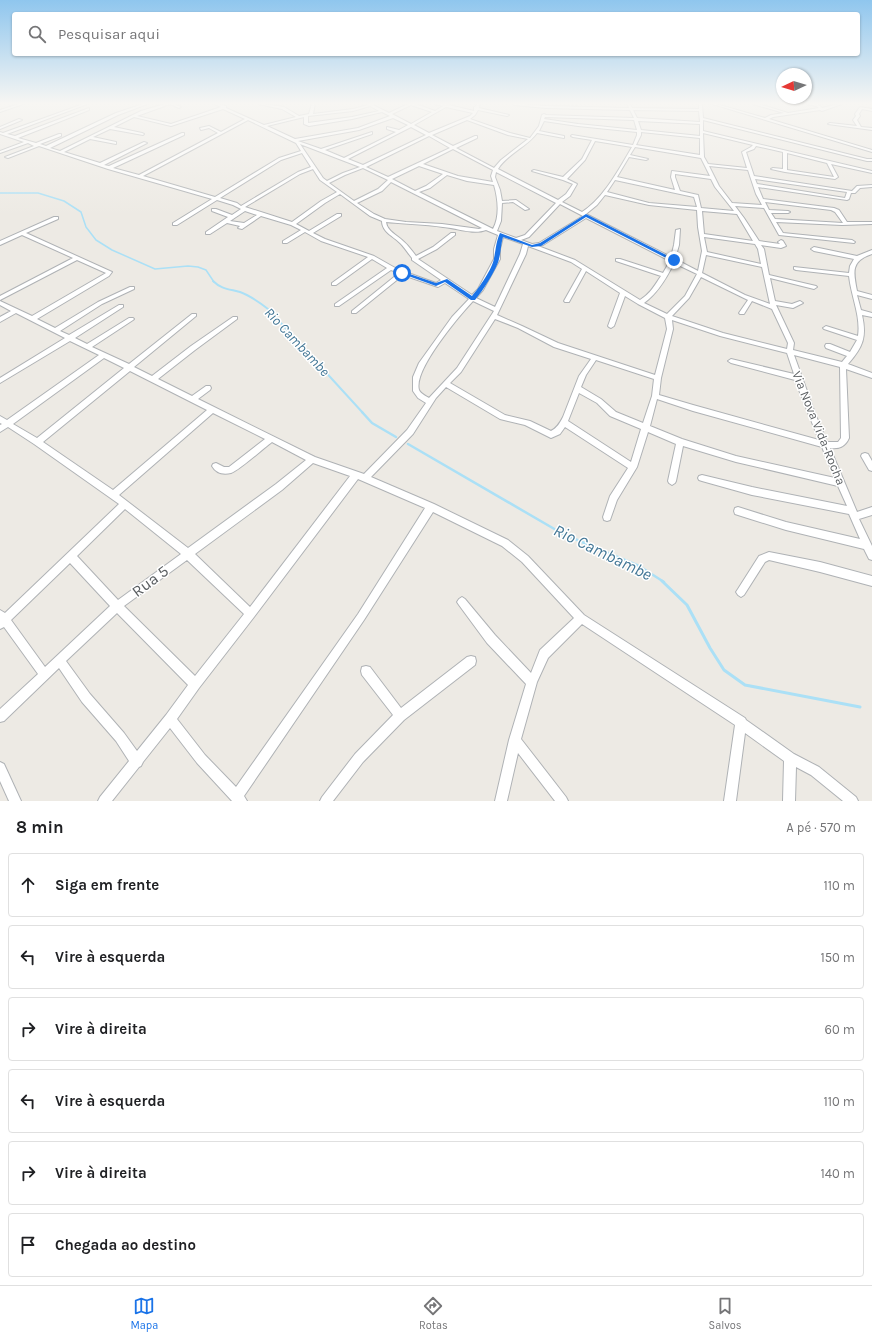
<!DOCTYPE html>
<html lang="pt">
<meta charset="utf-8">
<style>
:root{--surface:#fff;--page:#f6f6f6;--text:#202124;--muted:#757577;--line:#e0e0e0;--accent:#1a73e8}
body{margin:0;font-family:Karla,sans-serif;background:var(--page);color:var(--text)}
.compass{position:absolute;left:776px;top:68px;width:36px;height:36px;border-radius:50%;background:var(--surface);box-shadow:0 1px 3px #0004;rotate:266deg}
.stop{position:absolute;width:12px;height:12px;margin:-9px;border:3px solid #1a73e8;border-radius:50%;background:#fff}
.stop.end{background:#1a73e8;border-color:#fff;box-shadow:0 1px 4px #0008}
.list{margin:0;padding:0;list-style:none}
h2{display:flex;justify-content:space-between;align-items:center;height:52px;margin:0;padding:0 16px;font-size:17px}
h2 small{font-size:13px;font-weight:400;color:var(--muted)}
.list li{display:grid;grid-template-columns:26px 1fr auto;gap:12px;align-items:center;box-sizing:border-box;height:64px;margin:0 8px 8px;padding:0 8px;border:1px solid var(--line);border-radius:4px}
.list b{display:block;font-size:15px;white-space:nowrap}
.list em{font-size:13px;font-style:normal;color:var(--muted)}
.icon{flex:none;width:22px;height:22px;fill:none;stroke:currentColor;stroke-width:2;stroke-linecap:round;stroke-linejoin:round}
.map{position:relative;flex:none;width:872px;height:801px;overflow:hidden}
.search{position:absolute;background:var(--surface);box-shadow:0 1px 3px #0004;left:12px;right:12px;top:12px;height:44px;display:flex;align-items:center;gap:10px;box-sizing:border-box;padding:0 14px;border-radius:4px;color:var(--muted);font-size:15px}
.sheet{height:484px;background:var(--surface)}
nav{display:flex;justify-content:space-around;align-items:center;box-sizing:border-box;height:56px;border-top:1px solid var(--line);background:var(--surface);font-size:11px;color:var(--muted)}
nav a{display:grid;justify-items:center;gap:2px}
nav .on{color:var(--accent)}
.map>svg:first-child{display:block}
</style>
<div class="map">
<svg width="872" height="801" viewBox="0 0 872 801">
<rect width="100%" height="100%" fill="#edeae4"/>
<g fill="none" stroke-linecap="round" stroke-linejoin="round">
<path stroke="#abe0f6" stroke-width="1.5" d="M0,193H38L64,201L81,212L86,227L96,240L112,250L155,269L188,266L198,267L206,270L214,282"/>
<path stroke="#abe0f6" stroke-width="2" d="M213,281C221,289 229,289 240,292C251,296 259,302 268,309L363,413"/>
<g stroke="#abe0f6" stroke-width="2.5">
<path d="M362,412L372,423L396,437"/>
<path d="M408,444L563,534L639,566L664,582"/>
</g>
<path stroke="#abe0f6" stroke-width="3" d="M662,581L687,605L710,648L724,670L745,685L860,707"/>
<defs>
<g id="minor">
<path d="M22,103H26L0,112V110Z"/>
<path d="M86,103H90L7,134L15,136L89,108V110L18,138L36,143L59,134H61V136L40,144L46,146L116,113L146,103H150L118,115L50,148L60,151L141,111L168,103H172L181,107L179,108L170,104L137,116L171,124L221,107L212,103H216L226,106V108L264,125L296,117L282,109L258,104V103L284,107L299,116L309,114L312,103H315L313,114L353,109L368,105L366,103H374L373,105L389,113L408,104L406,103H413L435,111L443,106L434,104V103L445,104L451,103L449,105L474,111V107H475L478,103H480L479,108L509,115L507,116L478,110L475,115L470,119L510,133L530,138L539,126L542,115L544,114L546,115L634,118L630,110L546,108L514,105L513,103L546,106L629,108L627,103H630L632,108L699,109V103H702L703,118L867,159H872V161H867L703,120V131L872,171V173L831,164L838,177L835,179L785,172L771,169L773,168L783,169V152L756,146L754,149L746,152L754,176L852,191L857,186L872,185V187L860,188L855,193H851L849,199L847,200L758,187L763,199L834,208L839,210L847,222H872V224L842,225L776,222L783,233L852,240L855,242L854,243L779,235L764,208L735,206L744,218L759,241L780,244L778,242L781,240L783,241L786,246L781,248L761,245L764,249L769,275L816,286L817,287L814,289L770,278L775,301L792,304L800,301L803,303L793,308L776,305L794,343L793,350L842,362L847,356L826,348L825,346L826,344H830L850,352L857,340L824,329L823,328L826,326L858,336C861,316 851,296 849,276L796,270L794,269V267L849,273L850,266L854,259L814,251L811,249L814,247L857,256L872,250V254C851,261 853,271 857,291L872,295V299L857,295L861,310L872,313V317L862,315C867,337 863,347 848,364L872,373V378L846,369L849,438C845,447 839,449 830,448L857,512L872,507V515L859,519L872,546V560L869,559L864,549L786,530L738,515L735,514L734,511L735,508L738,507L786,522L860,539L849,514L752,495L702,481L699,480L698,478L699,476L702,475L752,487L847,506L838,486L736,462L683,446L676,481L675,483L672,485L669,483L668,481L676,444L648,432L637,467L617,500L610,520L607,521L604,520L603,517L610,496L628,468L565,427L560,434L551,438L525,425L500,419L446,387L436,398L413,434L371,477L434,504L508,540L528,556L584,615L745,718L746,720L794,754L819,767L856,797L858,801H843L811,775L796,767L795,801H783L784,761L745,733L736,801H724L735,725L582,624L548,658L537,682L521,739L566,797L568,801H555L518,753L507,801H495L509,740L526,684L487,643L459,605L457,602L459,599L462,597L465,599L495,635L531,673L540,650L574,618L522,562L502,546L433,512L364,620L244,796L247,801H232L197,763L170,728L143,762L141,766L139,767L112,801H98L100,797L129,761L116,741L82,702L59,668L4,721L0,722V709L38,674L4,627L0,629V610L5,613L119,504L34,444L8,427L0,432V425L2,424L0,423V416L7,420L99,355L70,341L0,383V378L65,338L16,313L0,322V317L11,311L0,305V301L32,316L106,273L77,260L0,300V296L73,258L22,235L0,245V241L54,217H58V219L26,233L112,272L109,276L37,319L55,328L98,302L130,287H134V289L102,304L60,331L69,335L119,305H123V307L75,338L87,344L129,318H133L134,319L133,320L92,347L129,364L192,314H196V316L134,367L152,376L191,346L233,317H237V319L195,350L158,379L192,396L206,386H210L211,388L210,390L198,399L315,457L364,474L407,430L426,403L418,398L413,391V377L419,363L452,317L469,299L445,283L438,287L403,275L356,313H352V311L399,273L391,270L339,306H335V304L387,268L372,259L336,285H332V283L368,257L321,241L305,232L287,243H283V241L301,230L291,225L261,216L242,229L238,228L240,226L227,223L210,234H206V232L228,217L212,211V209H216L232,215L241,209L233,205L217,200L177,225H173V223L212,199L108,169L39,146L8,158L5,157L34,146L28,143L0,153V151L24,142L0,134V132L3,133ZM411,105L432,112L411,124L392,114ZM370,106L379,111L352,117L308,123V116L353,111ZM446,107L473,113L470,116L429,133L414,125ZM223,109L245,119L221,132L209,126L200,128L201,130L209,128L218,133L139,175L113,168L184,135V133H182L109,166L104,165L147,143L144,142L100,163L64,152L90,139L116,144V142L93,137L110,129L143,135L144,134L142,133L114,127L134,117L171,126ZM633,110L699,111L700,122L637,118ZM382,112L390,116L358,128L295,139L267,126L304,117V124L309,126L352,119ZM545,117L634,120L637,130L578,124L544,119ZM393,118L408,125L399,130L387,127V129L396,132L344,158L325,150L372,134V132L321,149L298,141L359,130ZM248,120L296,143L301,151L279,158L215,197L143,176ZM467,120L508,135L528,139L501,160L494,168L456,148L477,138V136H475L453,146L432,135ZM544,121L578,126L637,132V135L633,145L572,135L571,136L573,137L592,140L582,159L563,177L534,170L532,171L563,180L573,184L566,194L558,200L498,169C507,154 527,147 537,133L564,138V136L539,131ZM638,121L700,124V136L641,130ZM411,127L426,135L363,165L348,159ZM641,132L700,138V155L636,145L641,135ZM703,133L753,145L751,147L742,152L747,168L708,164L704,157ZM429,136L450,148L388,177L366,167ZM595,141L632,147C619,169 604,198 582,212L562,202L570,196L577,184L567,179L585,160ZM300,144L360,167L343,173L327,181L323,178ZM635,147L701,158L710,176L672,171L671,177L675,190L617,177L629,157L646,160L648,159L630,155ZM453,149L493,170L491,176L493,182L458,176L423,164ZM302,153L311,167L298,172L241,206L237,203L220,198L281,160ZM787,153L827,163L834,177L787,170ZM419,166L443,174L426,186L415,191L392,179ZM709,166L748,170L756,194L762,205L732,203L719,186ZM363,168L388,180L378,189L354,201L329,183L345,175ZM313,169L320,180L337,192L321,201L292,222L245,207L300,174ZM496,172L556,203L525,235L516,238L497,231L501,221L502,203L513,202L525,210L529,209L516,200L502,201L500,190L495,177ZM675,174L711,179L715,187L734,211L701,208L698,195L680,191L675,177ZM447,175L467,181L494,185C498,199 500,216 493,229L419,192L430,188ZM755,179L847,192L845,198L757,184ZM615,180L694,197L697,207L649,203L607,192ZM391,182L482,228L479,229L442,224L406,222L385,219L374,214L357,203L382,191ZM340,194L370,216L382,221C382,232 393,236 400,243C404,247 408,253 412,258V260L441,280L436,283L397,269L374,256L325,239L313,233L341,216V214H337L309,231L296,224L325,203ZM605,195L649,205L697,210L698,227L702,251L698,271L675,259L679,245L680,229L676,230L674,245L671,257L586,214L597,205ZM765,202L831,210L835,212L843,223L775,219L771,213H788L790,212L788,211L769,210ZM560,204L583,216L539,243L532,244L521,240L529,237ZM245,211L257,215L244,223L230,221ZM702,211L737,214L753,241L704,234ZM586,218L670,261L663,273L620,259H616V261L661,276C655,285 650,294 640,300L575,260L538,246L543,245ZM386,222C405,224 424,224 443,227C457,228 473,235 486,230L498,235L494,249V259L478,289L472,295L418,259L437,249L455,235V233H451L433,247L416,256C412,251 408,245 403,241C397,235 387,231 386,222ZM503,237L523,244L520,254L495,307L476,298L483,290L500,259V249ZM704,237L755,244L758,249L761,264L707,252ZM528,246L571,262L582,269L564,301L565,302H569L586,271L620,293L608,326L609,327L611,328L614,326L625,296L638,304L665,318L667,329L655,375L558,343L522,326L497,315L526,254ZM706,255L762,267L770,304L745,295L702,273ZM674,263L697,274L685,296L667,314L644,303C658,293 667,277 674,263ZM701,277L748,300L739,313L740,314H744L752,301L772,309L788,343L787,349L723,333L672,316L689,298ZM473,301L494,311L457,368L429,398C426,396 421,394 419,390C413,370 459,316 473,301ZM495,319L518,328L554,347L591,359L579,376L563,417C560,423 557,428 551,431L530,421L505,415L450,383L461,372ZM672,320L720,336L787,353L794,374L731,359L728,361L731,363L795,380L819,440L693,405L659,395L661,378L673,329ZM794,355L840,367L841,438L838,442H827L816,416ZM104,358L124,368L37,438L13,424ZM596,360L654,379L652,396L643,423L616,412L601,399L581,387L586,375ZM130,371L207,410L113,490L43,442ZM579,393L597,403L610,416L641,429L631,462L568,421ZM657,399L693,411L822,447L835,478L736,456L682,439L650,426ZM213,413L265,439L229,467H224L216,463L213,464L212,466C216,473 223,475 231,473C238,471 264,448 272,442L306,460L276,484L188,548L119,495ZM313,463L350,476L250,607L195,554L282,490ZM358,479L425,508L358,614L236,787L205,755L177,719L199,688L254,617ZM125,509L181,554L118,600L77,556ZM187,560L244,614L195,676L124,606ZM70,563L110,606L45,667L11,620ZM117,613L188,685L166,715L137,751L124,733L90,694L66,661Z"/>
<path d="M709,103H713L765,118L771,115L784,113L753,104V103H756L788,113L819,108L816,106L806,104V103L818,104L822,108L842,103V104L822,111L820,110L773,117L769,119L872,150V152Z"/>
<path d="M860,107L872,109V111L862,109L859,114L860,116L857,120L861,127L872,128V130L828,124L830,123L857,126L853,120L856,116L855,114Z"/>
<path d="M19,119L22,120L0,129V127Z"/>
<path d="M865,453L868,454L872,461V471L869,470L861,456L862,454Z"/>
<path d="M769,552L820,562L872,576V586L820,572L769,560L765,562L744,595L741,597L738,595L736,592L738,589L759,556Z"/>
<path d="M471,656L475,657L476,661L475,665L404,720L363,762L333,801H320L322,797L355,754L393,715L362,675L361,671L362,667L366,666L370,667L401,708L467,657Z"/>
<path d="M0,762L4,764L21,801H9L0,781Z"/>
</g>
</defs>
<use href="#minor" stroke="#afb2b5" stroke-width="2"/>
<use href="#minor" fill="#fff" fill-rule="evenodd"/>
</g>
<linearGradient id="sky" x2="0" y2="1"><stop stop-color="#8fc6ee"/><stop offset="0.48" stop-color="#f7f6f3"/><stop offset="1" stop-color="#f7f6f3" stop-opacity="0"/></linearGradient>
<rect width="872" height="215" fill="url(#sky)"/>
<path fill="#1a73e8" d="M586,214L676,260L672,261L586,217L541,246L532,247L503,237C501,244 501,251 499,259C497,269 482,292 475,300H471L445,282L436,286L400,273L404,272L436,283L447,279L472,296C479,288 493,268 494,258C496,249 496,242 500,233L532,245L540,243Z"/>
<g text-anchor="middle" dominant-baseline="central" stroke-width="3" stroke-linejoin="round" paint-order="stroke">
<g font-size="13" fill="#5c6063" stroke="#fff">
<text transform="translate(819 428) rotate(68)">Via Nova Vida-Rocha</text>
</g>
<g font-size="14" font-style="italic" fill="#437796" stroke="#fff">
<text transform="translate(297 342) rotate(47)">Rio Cambambe</text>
</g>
<g font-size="16" fill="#5c6063" stroke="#fff">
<text transform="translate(150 581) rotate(-37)">Rua 5</text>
</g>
<g font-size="17" font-style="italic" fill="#437796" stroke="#fff">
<text transform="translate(603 552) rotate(26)">Rio Cambambe</text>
</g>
</g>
</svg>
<svg class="compass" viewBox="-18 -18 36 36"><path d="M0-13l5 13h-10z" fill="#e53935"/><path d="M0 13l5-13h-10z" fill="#757577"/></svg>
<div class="stop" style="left:402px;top:273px"></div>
<div class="stop end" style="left:674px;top:260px"></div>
<div class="search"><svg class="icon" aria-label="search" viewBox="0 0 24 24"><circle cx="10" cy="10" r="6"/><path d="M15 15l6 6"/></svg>Pesquisar aqui</div>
</div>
<section class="sheet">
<h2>8 min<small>A pé · 570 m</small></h2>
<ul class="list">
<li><svg class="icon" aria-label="ahead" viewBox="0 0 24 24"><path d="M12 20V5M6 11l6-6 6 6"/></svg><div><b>Siga em frente</b></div><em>110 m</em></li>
<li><svg class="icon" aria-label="left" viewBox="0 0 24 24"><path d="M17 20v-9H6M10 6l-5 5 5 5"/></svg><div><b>Vire à esquerda</b></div><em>150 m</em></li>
<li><svg class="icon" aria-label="right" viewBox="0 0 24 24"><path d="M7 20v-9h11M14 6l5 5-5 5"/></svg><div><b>Vire à direita</b></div><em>60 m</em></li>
<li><svg class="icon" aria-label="left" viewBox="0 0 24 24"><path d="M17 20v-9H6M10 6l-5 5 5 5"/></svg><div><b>Vire à esquerda</b></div><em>110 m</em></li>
<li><svg class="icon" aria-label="right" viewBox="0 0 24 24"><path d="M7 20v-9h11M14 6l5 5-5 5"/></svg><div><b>Vire à direita</b></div><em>140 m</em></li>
<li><svg class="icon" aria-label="arrive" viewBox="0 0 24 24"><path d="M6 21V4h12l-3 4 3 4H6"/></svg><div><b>Chegada ao destino</b></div></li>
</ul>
</section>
<nav>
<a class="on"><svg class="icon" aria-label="map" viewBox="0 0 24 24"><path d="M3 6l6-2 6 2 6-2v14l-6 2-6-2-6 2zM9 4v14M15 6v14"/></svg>Mapa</a>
<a><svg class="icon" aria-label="directions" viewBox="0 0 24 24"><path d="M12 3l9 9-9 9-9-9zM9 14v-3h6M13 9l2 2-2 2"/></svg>Rotas</a>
<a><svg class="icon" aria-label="saved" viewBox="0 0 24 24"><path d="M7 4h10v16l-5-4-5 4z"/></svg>Salvos</a>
</nav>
